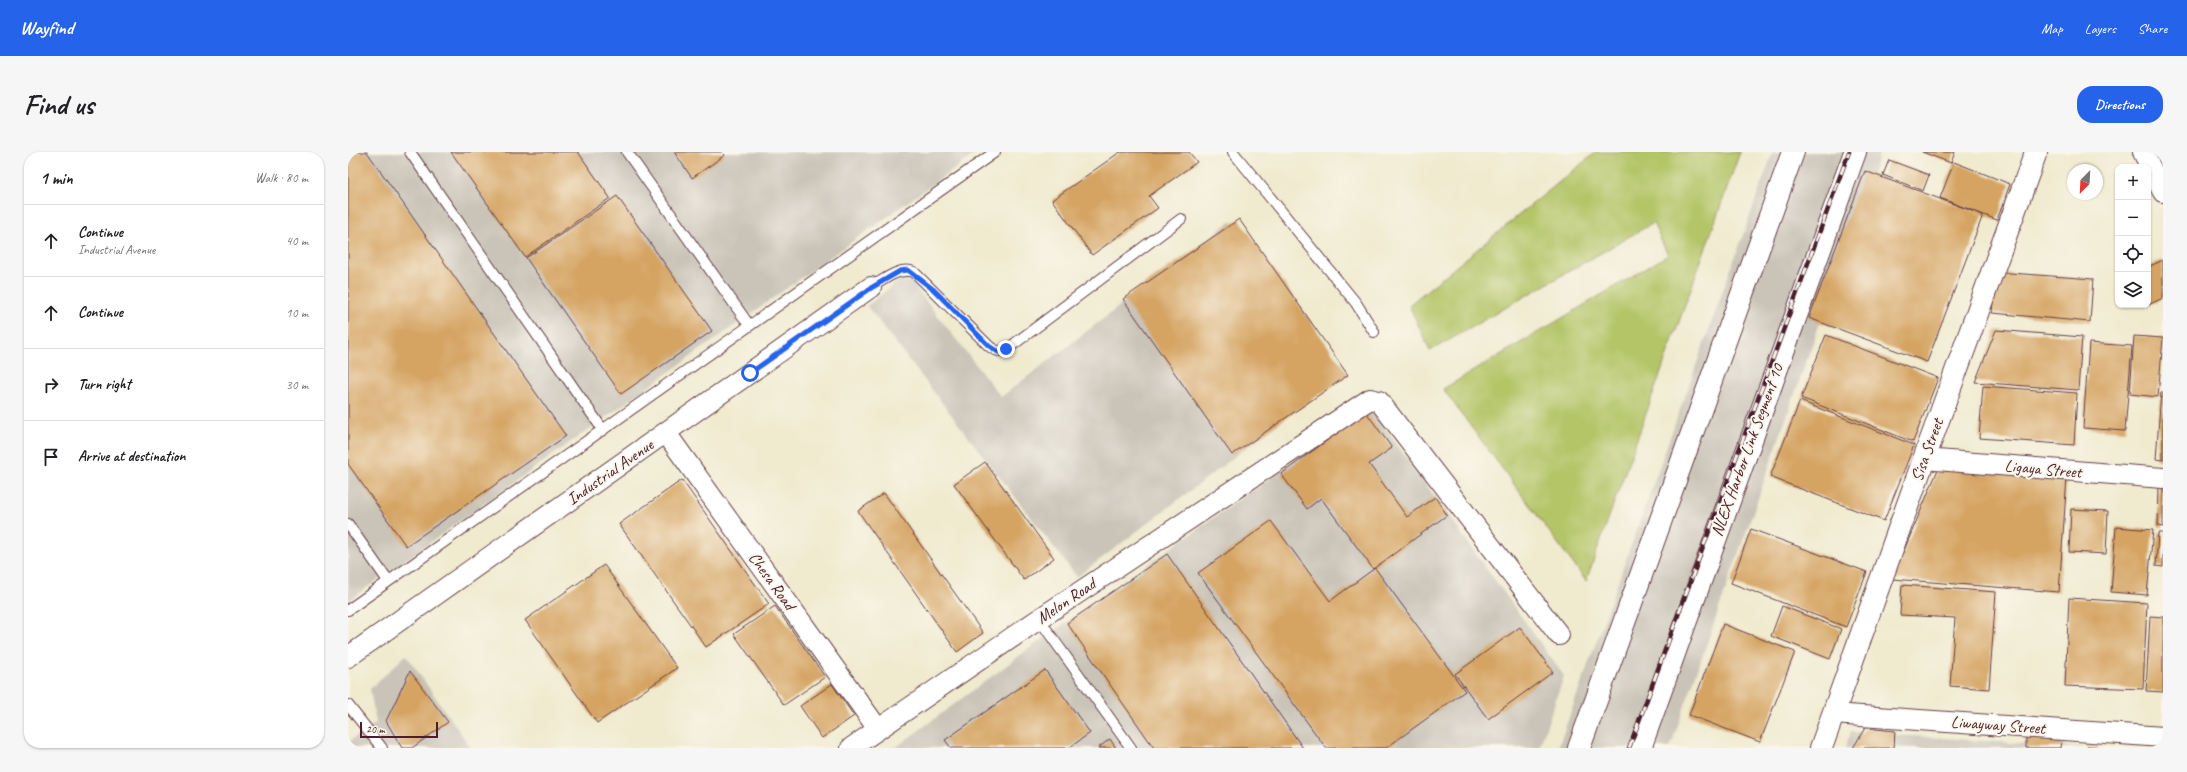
<!DOCTYPE html>
<meta charset="utf-8">
<style>
:root{--surface:#fff;--page:#f6f6f6;--text:#202124;--muted:#757577;--line:#e0e0e0;--accent:#2563eb}
body{margin:0;font-family:Caveat,sans-serif;background:var(--page);color:var(--text)}
.controls{position:absolute;right:12px;top:12px;display:grid;overflow:hidden;border-radius:8px;box-shadow:0 1px 3px #0004}
.controls button{width:36px;height:36px;display:grid;place-items:center;padding:0;border:0;border-bottom:1px solid var(--line);background:var(--surface);color:var(--text);font:20px sans-serif}
.compass{position:absolute;left:1719px;top:12px;width:36px;height:36px;border-radius:50%;background:var(--surface);box-shadow:0 1px 3px #0004;rotate:204deg}
.scale{position:absolute;left:12px;bottom:10px;width:78px;box-sizing:border-box;padding-left:4px;border:2px solid #4a1f2b;border-top:0;font-size:11px;line-height:14px;white-space:nowrap;color:#4a1f2b;-webkit-text-stroke:3px #fbf7ec;paint-order:stroke}
.stop{position:absolute;width:12px;height:12px;margin:-9px;border:3px solid #2563eb;border-radius:50%;background:#fff}
.stop.end{background:#2563eb;border-color:#fff;box-shadow:0 1px 4px #0008}
.list{margin:0;padding:0;list-style:none}
h2{display:flex;justify-content:space-between;align-items:center;height:52px;margin:0;padding:0 16px;font-size:17px}
h2 small{font-size:13px;font-weight:400;color:var(--muted)}
.list li{display:grid;grid-template-columns:26px 1fr auto;gap:12px;align-items:center;box-sizing:border-box;height:72px;padding:0 16px;border-top:1px solid var(--line)}
.list b{display:block;font-size:15px;white-space:nowrap}
.list p{margin:0;font-size:13px;white-space:nowrap;color:var(--muted)}
.list em{font-size:13px;font-style:normal;color:var(--muted)}
.icon{flex:none;width:22px;height:22px;fill:none;stroke:currentColor;stroke-width:2;stroke-linecap:round;stroke-linejoin:round}
.map{position:relative;flex:none;width:1815px;height:596px;overflow:hidden;border-radius:16px}
header{display:flex;align-items:center;gap:24px;box-sizing:border-box;height:56px;padding:0 20px;background:var(--accent);color:#fff}
header strong{font-size:19px}
nav{display:flex;gap:22px;margin-inline-start:auto;font-size:14px}
.intro{display:flex;align-items:center;justify-content:space-between;box-sizing:border-box;height:96px;padding:0 24px}
h1{margin:0;font-size:28px}
.button{padding:10px 18px;border-radius:16px;background:var(--accent);color:#fff;font-size:14px;font-weight:700}
main{display:flex;gap:24px;padding:0 24px}
aside{flex:1;background:var(--surface);border-radius:16px;box-shadow:0 1px 3px #0004}
.map>svg:first-child{display:block}
</style>
<header>
<strong>Wayfind</strong>
<nav><a>Map</a><a>Layers</a><a>Share</a></nav>
</header>
<div class="intro"><h1>Find us</h1><a class="button">Directions</a></div>
<main>
<aside>
<h2>1 min<small>Walk · 80 m</small></h2>
<ul class="list">
<li><svg class="icon" aria-label="ahead" viewBox="0 0 24 24"><path d="M12 20V5M6 11l6-6 6 6"/></svg><div><b>Continue</b><p>Industrial Avenue</p></div><em>40 m</em></li>
<li><svg class="icon" aria-label="ahead" viewBox="0 0 24 24"><path d="M12 20V5M6 11l6-6 6 6"/></svg><div><b>Continue</b></div><em>10 m</em></li>
<li><svg class="icon" aria-label="right" viewBox="0 0 24 24"><path d="M7 20v-9h11M14 6l5 5-5 5"/></svg><div><b>Turn right</b></div><em>30 m</em></li>
<li><svg class="icon" aria-label="arrive" viewBox="0 0 24 24"><path d="M6 21V4h12l-3 4 3 4H6"/></svg><div><b>Arrive at destination</b></div></li>
</ul>
</aside>
<div class="map">
<svg width="1815" height="596" viewBox="0 0 1815 596">
<rect width="100%" height="100%" fill="#fbf7ec"/>
<filter id="ink" filterUnits="userSpaceOnUse"><feTurbulence type="fractalNoise" baseFrequency=".025" numOctaves="2"/><feDisplacementMap in="SourceGraphic" scale="8" xChannelSelector="R" yChannelSelector="G"/><feConvolveMatrix kernelMatrix="1 2 1 2 8 2 1 2 1" color-interpolation-filters="sRGB"/></filter>
<filter id="wash" filterUnits="userSpaceOnUse"><feTurbulence type="fractalNoise" baseFrequency=".012" numOctaves="4" result="noise"/><feDisplacementMap in="SourceGraphic" scale="16" xChannelSelector="R" yChannelSelector="G"/><feGaussianBlur stdDeviation="0.9" result="paint"/><feColorMatrix in="noise" values="0 0 0 0 0 0 0 0 0 0 0 0 0 0 0 0 0 1.4 0 .05"/><feComposite in="paint" operator="in"/></filter>
<g filter="url(#wash)">
<rect width="100%" height="100%" fill="#f0eacf"/>
<g fill="#c9c3b8">
<path d="M0,0H630L0,449Z"/>
<path d="M1425,0H1532L1322,596H1210Z"/>
<path d="M883,69L999,219L729,425L519,154L558,123L653,245Z"/>
<path d="M1022,255L1216,524L1191,596H547L682,496Z"/>
<path d="M58,503L123,596H0V590L28,571L22,537Z"/>
<path d="M1503,580L1740,596H1497Z"/>
</g>
<path fill="#b4c568" stroke="#7f724a" d="M1248,0H1392L1238,429L1095,237L1320,103L1305,71L1082,199L1061,153Z"/>
<g id="blocks">
<g fill="#d5a463">
<path d="M0,0H19L218,284L58,394L0,312Z"/>
<path d="M103,0H230L262,46L177,105Z"/>
<path d="M326,0H374L377,3L344,26Z"/>
<path d="M772,0H841L849,10L801,44L810,56L744,103L704,48Z"/>
<path d="M1574,0H1607L1603,11Z"/>
<path d="M1541,8L1581,23L1575,39L1535,23Z"/>
<path d="M1606,10L1662,32L1649,68L1592,46Z"/>
<path d="M1517,19L1635,63L1579,210L1461,166Z"/>
<path d="M269,44L364,179L273,242L178,106Z"/>
<path d="M891,67L1000,223L884,303L775,147Z"/>
<path d="M1815,108V146L1800,153V115Z"/>
<path d="M1648,120L1745,127L1742,170L1644,161Z"/>
<path d="M1648,178L1734,185L1730,238L1627,230Z"/>
<path d="M1478,183L1590,226L1565,290L1453,246Z"/>
<path d="M1786,184L1815,186L1810,245L1782,242Z"/>
<path d="M1741,191L1784,194L1777,279L1735,276Z"/>
<path d="M1635,234L1729,241L1726,293L1631,286Z"/>
<path d="M1813,240H1815V308L1808,307Z"/>
<path d="M1452,249L1566,293L1536,369L1422,325Z"/>
<path d="M1018,260L1044,296L1021,312L1059,365L1087,345L1099,363L1025,417L973,346L959,357L933,322Z"/>
<path d="M637,310L706,406L676,428L606,332Z"/>
<path d="M1591,315L1719,325L1711,440L1544,427Z"/>
<path d="M334,328L421,452L358,495L271,372Z"/>
<path d="M1811,334H1815V375L1810,374Z"/>
<path d="M536,341L635,481L609,500L510,359Z"/>
<path d="M1723,357L1760,359L1758,402L1721,400Z"/>
<path d="M923,369L982,449L1027,416L1117,539L1038,596H978L850,421Z"/>
<path d="M1768,375L1805,378L1799,443L1763,440Z"/>
<path d="M1403,377L1519,420L1498,475L1383,431Z"/>
<path d="M1810,381H1815V415L1808,414Z"/>
<path d="M819,402L955,596H806L719,471Z"/>
<path d="M256,413L329,516L249,571L177,468Z"/>
<path d="M1554,433L1648,440L1641,537L1602,534L1607,466L1552,463Z"/>
<path d="M1721,446L1799,451L1795,537L1717,534Z"/>
<path d="M427,454L477,525L436,553L386,482Z"/>
<path d="M1434,454L1493,477L1482,507L1423,484Z"/>
<path d="M1802,464L1815,465V540L1798,539Z"/>
<path d="M1375,472L1447,500L1412,590L1341,563Z"/>
<path d="M1172,475L1205,520L1140,567L1107,522Z"/>
<path d="M697,518L742,581L721,596H603L597,588Z"/>
<path d="M62,519L100,570L64,596H54L38,569Z"/>
<path d="M484,532L506,564L474,586L452,554Z"/>
<path d="M1517,576L1547,579L1546,596H1505Z"/>
<path d="M1678,585L1714,588L1713,596H1678Z"/>
<path d="M762,587L768,596H750Z"/>
<path d="M1739,594L1750,595V596H1739Z"/>
</g>
</g>
</g>
<g filter="url(#ink)">
<use href="#blocks" fill-opacity="0" stroke="#633d44" stroke-width="1"/>
<g fill="none" stroke-linecap="round" stroke-linejoin="round">
<defs>
<g id="service">
<path d="M62,0L255,278"/>
<path d="M279,0L401,173"/>
<path d="M885,0L1008,151L1026,180"/>
<path d="M523,135C535,129 551,114 566,120L641,194C649,201 654,200 662,195L833,67"/>
<path d="M0,372L40,429"/>
<path d="M0,458L647,0"/>
<path d="M691,467L783,596"/>
<path d="M0,553L34,596"/>
</g>
<g id="minor">
<path d="M1795,0L1815,40"/>
<path d="M318,281L530,577"/>
<path d="M1576,307L1815,326"/>
<path d="M0,505L523,135"/>
<path d="M1485,562L1815,585"/>
<path d="M503,596L691,467L1022,247L1031,249L1211,483"/>
</g>
<path id="tertiary" d="M1473,596L1576,307L1688,0"/>
<g id="motorway">
<path d="M1231,596L1445,0"/>
<path d="M1292,596L1507,0"/>
</g>
</defs>
<use href="#service" stroke="#633d44" stroke-width="12"/>
<use href="#minor" stroke="#633d44" stroke-width="22"/>
<use href="#tertiary" stroke="#633d44" stroke-width="24"/>
<use href="#motorway" stroke="#633d44" stroke-width="24"/>
<use href="#service" stroke="#fff" stroke-width="10"/>
<use href="#minor" stroke="#fff" stroke-width="20"/>
<use href="#tertiary" stroke="#fff" stroke-width="22"/>
<use href="#motorway" stroke="#fff" stroke-width="22"/>
<defs>
<path id="rail" d="M1281,596L1501,0"/>
</defs>
<use href="#rail" stroke="#4a1f2b" stroke-width="4.5"/>
<use href="#rail" stroke="#fbf7ec" stroke-width="3" stroke-dasharray="9" stroke-linecap="butt"/>
</g>
</g>
<g fill="none" stroke-linecap="round" stroke-linejoin="round" filter="url(#ink)">
<path stroke="#2563eb" stroke-width="5" d="M402,221L523,136L552,119L560,118L586,138L641,194L650,200L658,197"/>
</g>
<g text-anchor="middle" dominant-baseline="central" stroke-width="4" stroke-linejoin="round" paint-order="stroke">
<g font-size="17" fill="#4a1f2b" stroke="#fbf7ec">
<text transform="translate(1399 298) rotate(-70)">NLEX Harbor Link Segment 10</text>
<text transform="translate(1579 298) rotate(-70)">Sisa Street</text>
<text transform="translate(1695 317) rotate(5)">Ligaya Street</text>
<text transform="translate(262 320) rotate(-35)">Industrial Avenue</text>
<text transform="translate(424 429) rotate(54)">Chesa Road</text>
<text transform="translate(718 449) rotate(-34)">Melon Road</text>
<text transform="translate(1650 573) rotate(4)">Liwayway Street</text>
</g>
</g>
</svg>
<div class="controls">
<button>+</button>
<button>−</button>
<button><svg class="icon" aria-label="locate" viewBox="0 0 24 24"><circle cx="12" cy="12" r="6"/><path d="M12 2v4M12 18v4M2 12h4M18 12h4"/></svg></button>
<button><svg class="icon" aria-label="layers" viewBox="0 0 24 24"><path d="M12 4l9 5-9 5-9-5zM3 14l9 5 9-5"/></svg></button>
</div>
<svg class="compass" viewBox="-18 -18 36 36"><path d="M0-13l5 13h-10z" fill="#e53935"/><path d="M0 13l5-13h-10z" fill="#757577"/></svg>
<div class="scale">20 m</div>
<div class="stop" style="left:402px;top:221px"></div>
<div class="stop end" style="left:658px;top:197px"></div>
</div>
</main>
